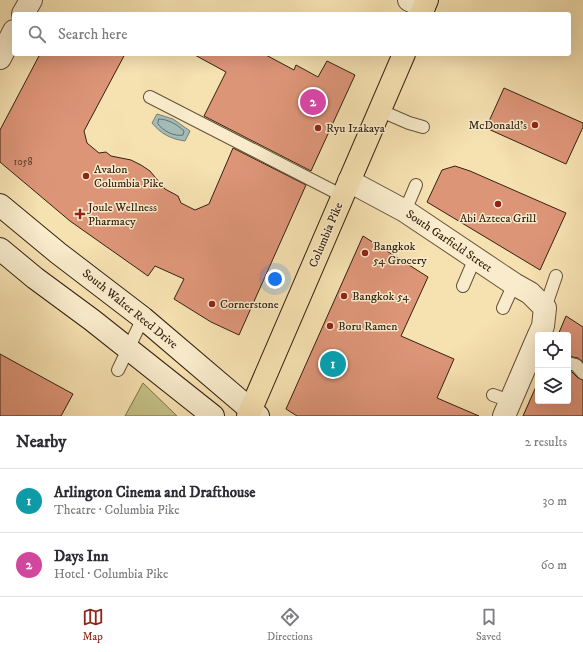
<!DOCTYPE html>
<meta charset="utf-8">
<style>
:root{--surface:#fff;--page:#f7f7f7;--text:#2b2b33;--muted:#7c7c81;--line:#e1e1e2;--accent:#8f2418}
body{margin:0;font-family:"IM FELL DW Pica",serif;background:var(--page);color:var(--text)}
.controls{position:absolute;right:12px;bottom:12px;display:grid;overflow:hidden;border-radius:4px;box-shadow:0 4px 16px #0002}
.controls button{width:36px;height:36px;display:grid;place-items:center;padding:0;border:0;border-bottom:1px solid var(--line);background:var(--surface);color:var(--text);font:20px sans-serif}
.you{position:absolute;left:275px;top:279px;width:14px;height:14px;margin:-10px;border:3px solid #fff;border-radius:50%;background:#1a73e8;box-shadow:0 0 0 6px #1a73e833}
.badge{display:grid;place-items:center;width:26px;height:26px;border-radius:50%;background:var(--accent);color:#fff;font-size:13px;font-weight:700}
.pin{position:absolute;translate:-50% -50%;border:2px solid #fff;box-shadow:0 1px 4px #0006}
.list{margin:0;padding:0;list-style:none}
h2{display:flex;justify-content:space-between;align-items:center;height:52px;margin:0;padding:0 16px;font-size:17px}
h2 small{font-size:13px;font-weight:400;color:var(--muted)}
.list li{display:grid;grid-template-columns:26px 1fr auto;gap:12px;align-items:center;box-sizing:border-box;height:64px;padding:0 16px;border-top:1px solid var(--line)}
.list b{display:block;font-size:15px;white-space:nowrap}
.list p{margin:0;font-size:13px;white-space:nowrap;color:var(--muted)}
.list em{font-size:13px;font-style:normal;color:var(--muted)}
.icon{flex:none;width:22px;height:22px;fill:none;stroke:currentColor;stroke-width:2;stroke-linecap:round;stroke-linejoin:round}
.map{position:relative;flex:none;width:583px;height:416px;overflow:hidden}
.search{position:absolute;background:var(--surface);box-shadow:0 4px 16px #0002;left:12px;right:12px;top:12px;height:44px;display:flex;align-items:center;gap:10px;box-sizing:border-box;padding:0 14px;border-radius:4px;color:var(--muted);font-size:15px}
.sheet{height:180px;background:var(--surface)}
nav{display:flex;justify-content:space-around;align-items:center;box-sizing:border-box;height:56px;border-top:1px solid var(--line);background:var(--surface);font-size:11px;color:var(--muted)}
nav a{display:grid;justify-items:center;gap:2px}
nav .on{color:var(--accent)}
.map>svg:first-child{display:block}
</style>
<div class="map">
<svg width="583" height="416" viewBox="0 0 583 416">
<rect width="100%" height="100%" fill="#f6e1b1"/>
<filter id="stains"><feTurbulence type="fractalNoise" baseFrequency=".005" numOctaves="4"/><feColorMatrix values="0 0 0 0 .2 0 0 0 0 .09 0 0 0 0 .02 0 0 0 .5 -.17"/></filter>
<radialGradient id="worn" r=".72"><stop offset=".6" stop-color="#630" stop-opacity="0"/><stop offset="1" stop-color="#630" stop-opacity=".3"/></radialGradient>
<path fill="#c3c187" stroke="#7c724c" d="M143,383L177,416H125Z"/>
<path fill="#a2bbb7" stroke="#767e75" d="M157,114L173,119L190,131L185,141C171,139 161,134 152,123Z"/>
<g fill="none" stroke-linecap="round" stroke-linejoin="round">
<path stroke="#6b6e64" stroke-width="1" d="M159,119C168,119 178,125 184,131L183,135C175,137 163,131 158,124Z"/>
</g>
<g fill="#dd9578" stroke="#342211">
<path d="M40,54H125L84,131L87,143L99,153L106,152L111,156L131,160L141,165L150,171L165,189L178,196L181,203L195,210L209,204L233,148L306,185L239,335L211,322L174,299L184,279L155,266L148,276L70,221L0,162V130Z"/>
<path d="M193,54H264L294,70L296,65L318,77L327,61L355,75L311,171L204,116L226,72Z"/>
<path d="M504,88L583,123V127L566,164L486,128Z"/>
<path d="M455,166L470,171L566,213L540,270L427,202L442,170Z"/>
<path d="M363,236L428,277L401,336L454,359L437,398L479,416H297L286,409Z"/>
<path d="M566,316L583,327V362L578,358L568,356V335H558Z"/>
<path d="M0,354L73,394L61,416H0Z"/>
<path d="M568,371L572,372L578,378L583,380V416H523L538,382V401H568Z"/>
</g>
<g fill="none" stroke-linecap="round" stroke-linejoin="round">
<defs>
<g id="lane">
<path d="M150,97L343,196"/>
<path d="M379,110L409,123L423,127"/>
<path d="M405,211L416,185"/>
<path d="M463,286L475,258"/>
<path d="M503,308L514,284"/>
<path d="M545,308L556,276"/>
<path d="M568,363L576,365L583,373"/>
<path d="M118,370L143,318"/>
<path d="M493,395L510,401"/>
</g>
<g id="street">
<path d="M409,0L424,7"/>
<path d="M23,14L31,0"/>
<path d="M0,58L14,31"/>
<path d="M349,181L405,211L514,284L530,293L545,308L543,326L539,335"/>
<path d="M504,416L538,337"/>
</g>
<g id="secondary">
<path d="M0,205L58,253L143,318L258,416"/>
<path d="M0,249L35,278L92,320L213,416"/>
</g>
<g id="primary">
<path d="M421,14L427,0"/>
<path d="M248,416L404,54"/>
</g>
</defs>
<use href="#lane" stroke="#645239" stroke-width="14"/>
<use href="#street" stroke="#645239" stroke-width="24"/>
<use href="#secondary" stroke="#342211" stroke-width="24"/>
<use href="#primary" stroke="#342211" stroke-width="24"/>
<use href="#lane" stroke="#f9eccc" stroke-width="12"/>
<use href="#street" stroke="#f9eccc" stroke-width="22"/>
<use href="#secondary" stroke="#f9eccc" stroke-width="22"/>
<use href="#primary" stroke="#f6e1b1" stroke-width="22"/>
</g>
<g fill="#8f2418" stroke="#f9eccc" stroke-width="1.5">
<circle cx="535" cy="125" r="4"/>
<circle cx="318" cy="128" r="4"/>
<circle cx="86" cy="176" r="4"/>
<circle cx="498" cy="204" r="4"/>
<path d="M78 208h4v4h4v4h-4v4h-4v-4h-4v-4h4z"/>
<circle cx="365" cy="253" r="4"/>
<circle cx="344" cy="296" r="4"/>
<circle cx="212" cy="304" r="4"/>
<circle cx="330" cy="326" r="4"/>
</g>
<g text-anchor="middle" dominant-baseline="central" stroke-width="3" stroke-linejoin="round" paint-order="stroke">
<g font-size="10" fill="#5e3f2b">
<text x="23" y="162">1058</text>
</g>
<g font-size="12" fill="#342211" stroke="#f9eccc" text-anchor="start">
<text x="527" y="125" text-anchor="end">McDonald's</text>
<text x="326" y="128">Ryu Izakaya</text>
<text x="94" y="169">Avalon<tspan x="94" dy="14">Columbia Pike</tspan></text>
<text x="88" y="207">Joule Wellness<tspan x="88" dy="14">Pharmacy</tspan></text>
<text x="498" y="218" text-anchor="middle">Abi Azteca Grill</text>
<text x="373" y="246">Bangkok<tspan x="373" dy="14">54 Grocery</tspan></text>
<text x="352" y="296">Bangkok 54</text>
<text x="220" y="304">Cornerstone</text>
<text x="338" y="326">Boru Ramen</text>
</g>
<g font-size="12" fill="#342211" stroke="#f9eccc">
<text transform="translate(326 235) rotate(-67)">Columbia Pike</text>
<text transform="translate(449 241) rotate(34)">South Garfield Street</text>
<text transform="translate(130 309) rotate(39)">South Walter Reed Drive</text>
</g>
</g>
<rect width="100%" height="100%" filter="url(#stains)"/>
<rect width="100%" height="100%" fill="url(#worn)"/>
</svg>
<div class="controls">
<button><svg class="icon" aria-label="locate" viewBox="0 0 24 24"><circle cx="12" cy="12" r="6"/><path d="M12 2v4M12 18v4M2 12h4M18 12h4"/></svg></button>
<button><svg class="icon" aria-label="layers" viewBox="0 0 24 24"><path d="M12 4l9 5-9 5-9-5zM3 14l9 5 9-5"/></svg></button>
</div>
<div class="you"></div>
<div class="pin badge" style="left:333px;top:364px;background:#0f9aa8">1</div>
<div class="pin badge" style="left:313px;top:102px;background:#d1479c">2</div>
<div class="search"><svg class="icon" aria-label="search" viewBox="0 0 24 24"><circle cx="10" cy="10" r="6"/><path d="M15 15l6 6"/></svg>Search here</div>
</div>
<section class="sheet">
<h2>Nearby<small>2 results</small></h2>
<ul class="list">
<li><span class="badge" style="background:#0f9aa8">1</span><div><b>Arlington Cinema and Drafthouse</b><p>Theatre · Columbia Pike</p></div><em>30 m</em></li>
<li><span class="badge" style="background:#d1479c">2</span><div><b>Days Inn</b><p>Hotel · Columbia Pike</p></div><em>60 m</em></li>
</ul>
</section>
<nav>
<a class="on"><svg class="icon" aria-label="map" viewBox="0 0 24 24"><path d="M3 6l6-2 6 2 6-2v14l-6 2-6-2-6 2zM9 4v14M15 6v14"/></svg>Map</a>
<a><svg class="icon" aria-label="directions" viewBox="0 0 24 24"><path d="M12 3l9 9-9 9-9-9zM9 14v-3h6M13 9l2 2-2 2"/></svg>Directions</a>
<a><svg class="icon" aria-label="saved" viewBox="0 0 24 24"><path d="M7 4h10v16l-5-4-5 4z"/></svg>Saved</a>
</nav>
